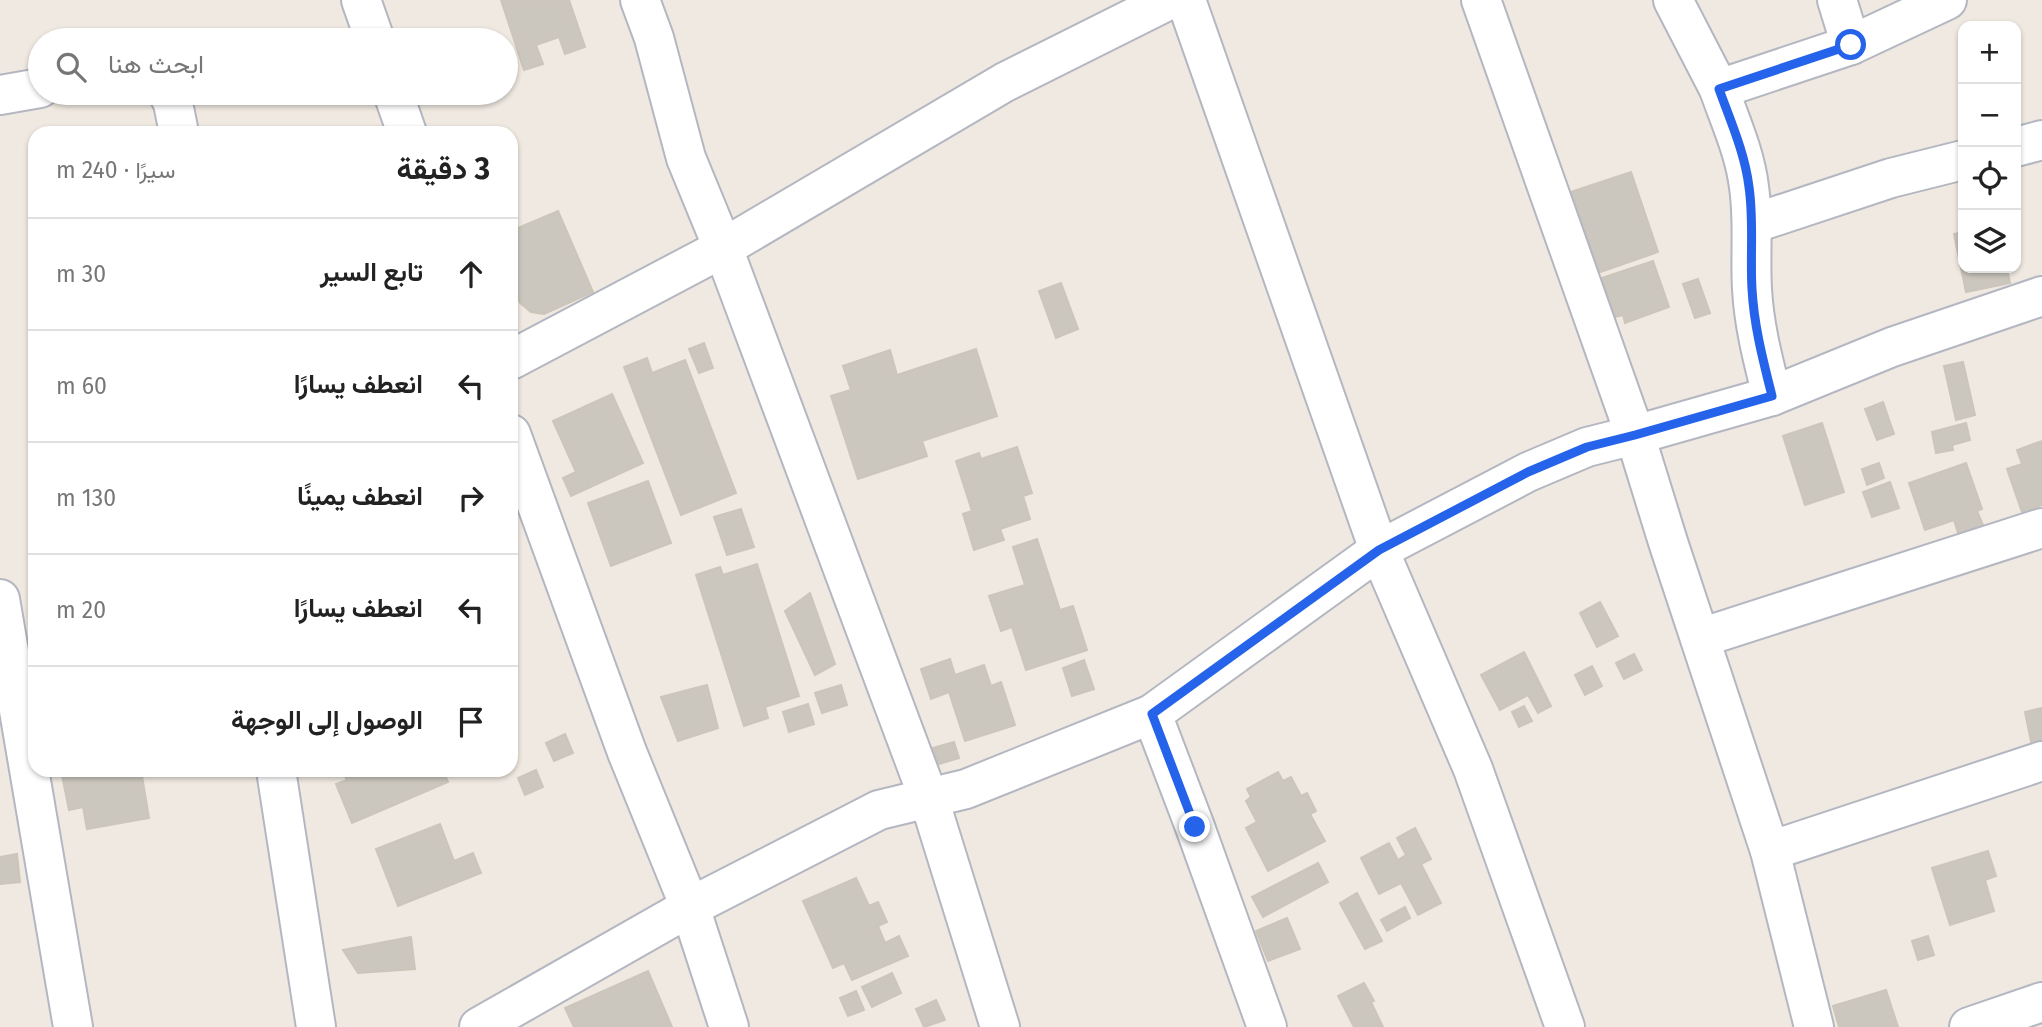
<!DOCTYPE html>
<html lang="ar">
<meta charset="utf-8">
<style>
:root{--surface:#fff;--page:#f6f6f6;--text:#222;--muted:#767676;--line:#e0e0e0}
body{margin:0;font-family:"Fira Sans",Vazirmatn,sans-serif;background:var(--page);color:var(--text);direction:rtl}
.controls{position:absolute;right:21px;top:21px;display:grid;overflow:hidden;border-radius:14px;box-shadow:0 2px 5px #0004}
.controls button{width:63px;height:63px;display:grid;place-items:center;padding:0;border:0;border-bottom:2px solid var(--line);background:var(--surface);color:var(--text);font:35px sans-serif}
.stop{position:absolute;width:21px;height:21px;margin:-16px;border:5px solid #2563eb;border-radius:50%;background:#fff}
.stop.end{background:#2563eb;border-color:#fff;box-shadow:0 2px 7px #0008}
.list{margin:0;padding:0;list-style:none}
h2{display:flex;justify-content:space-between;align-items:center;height:91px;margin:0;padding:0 28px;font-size:30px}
h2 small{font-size:23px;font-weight:400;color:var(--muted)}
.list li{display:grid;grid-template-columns:46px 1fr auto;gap:21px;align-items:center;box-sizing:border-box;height:112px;padding:0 28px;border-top:2px solid var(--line)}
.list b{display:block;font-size:26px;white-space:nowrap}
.list em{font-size:23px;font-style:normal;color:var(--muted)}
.icon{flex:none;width:38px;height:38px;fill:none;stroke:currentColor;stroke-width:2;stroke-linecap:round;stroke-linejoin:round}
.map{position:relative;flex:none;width:2042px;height:1027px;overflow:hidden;direction:ltr}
.search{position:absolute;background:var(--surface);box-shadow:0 2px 5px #0004;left:28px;top:28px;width:490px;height:77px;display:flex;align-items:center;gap:18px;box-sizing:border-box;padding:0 24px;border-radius:38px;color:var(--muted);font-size:26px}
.panel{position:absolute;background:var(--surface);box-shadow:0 2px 5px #0004;left:28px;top:126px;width:490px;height:651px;border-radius:21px;direction:rtl}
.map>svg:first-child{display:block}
</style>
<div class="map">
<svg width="2042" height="1027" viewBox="0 0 2042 1027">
<rect width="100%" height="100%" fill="#efe9e1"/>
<g fill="#cbc7bf" stroke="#cbc5ba" stroke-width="2">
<path d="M501,0H569L585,47L565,54L559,37L536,45L543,64L524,70Z"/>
<path d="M1631,172L1658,252L1592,275L1565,194Z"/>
<path d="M558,211L593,292L544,314L531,312L520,303L511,283V231Z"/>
<path d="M1963,232V268H2007L2010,283L1966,292L1954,234Z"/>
<path d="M1653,261L1669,307L1625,323L1623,315L1615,317L1602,278Z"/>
<path d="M1698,279L1710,313L1695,318L1683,284Z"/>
<path d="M1061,283L1078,329L1056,338L1039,291Z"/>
<path d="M704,343L713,368L699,373L689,349Z"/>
<path d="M976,349L997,416L922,441L927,456L858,479L831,396L851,390L843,366L890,350L897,375Z"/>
<path d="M647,358L652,373L685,360L736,493L681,515L624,367Z"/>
<path d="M1963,362L1975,415L1956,420L1944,366Z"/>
<path d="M612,394L643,463L571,496L563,478L576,472L553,421Z"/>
<path d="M1883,402L1894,434L1877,440L1865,409Z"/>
<path d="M1822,423L1844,492L1805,505L1783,436Z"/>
<path d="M1966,423L1970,440L1952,445L1953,450L1936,453L1932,432Z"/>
<path d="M2042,441V505L2022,512L2007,469L2022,464L2017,450Z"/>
<path d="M1017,447L1032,493L1023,496L1030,519L1000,529L1004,540L974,550L963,514L972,511L956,461L979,453L981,459Z"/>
<path d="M1879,463L1884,478L1867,485L1862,469Z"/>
<path d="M1966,463L1982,509L1977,511L1983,525L1958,533L1954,520L1925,530L1909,483Z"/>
<path d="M648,481L671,543L611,566L588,503Z"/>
<path d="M1890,482L1899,508L1872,517L1863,492Z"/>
<path d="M741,509L754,547L727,555L714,517Z"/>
<path d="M1037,539L1060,610L1073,606L1087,650L1026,670L1012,627L1001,631L989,596L1025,585L1013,547Z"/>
<path d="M757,564L799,696L765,707L768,718L744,726L696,575L720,567L723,575Z"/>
<path d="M810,593L835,664L815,675L785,611Z"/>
<path d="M1600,602L1618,636L1597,647L1580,613Z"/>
<path d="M1524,652L1551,706L1538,713L1528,695L1500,710L1481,675Z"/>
<path d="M1634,654L1642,670L1624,679L1616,663Z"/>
<path d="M950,659L955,675L984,665L991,686L1001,682L1015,725L965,741L949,692L931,699L921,669Z"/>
<path d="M1084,660L1094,689L1072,696L1063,668Z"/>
<path d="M1592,666L1602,686L1585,695L1575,675Z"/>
<path d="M707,685L718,728L678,741L661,697Z"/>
<path d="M841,685L847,705L822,713L815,693Z"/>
<path d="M808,704L814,724L789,732L783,712Z"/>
<path d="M1524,706L1532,721L1519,727L1512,712Z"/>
<path d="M2042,708V749L2033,751L2025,712Z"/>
<path d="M565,734L573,753L554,761L546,743Z"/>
<path d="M954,742L959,758L939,764L933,748Z"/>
<path d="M61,770H141L149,818L87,829L83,807L69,810Z"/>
<path d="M342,770H443L448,782L352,823L336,784L347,780Z"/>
<path d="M536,770L543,787L525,795L518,778Z"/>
<path d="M1278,772L1283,781L1291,777L1301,796L1307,793L1316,811L1310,814L1325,841L1268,871L1246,828L1257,822L1246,801L1251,797L1247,789Z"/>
<path d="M440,824L454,861L473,853L481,873L398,906L376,849Z"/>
<path d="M1415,828L1431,859L1421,864L1441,903L1418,915L1401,883L1379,894L1361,858L1389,843L1398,860L1406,855L1397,838Z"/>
<path d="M1988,851L1996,876L1985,880L1994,911L1950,925L1932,868Z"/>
<path d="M17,854L20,882L0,884V857Z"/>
<path d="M1318,863L1328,882L1263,917L1252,897Z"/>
<path d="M856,878L869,906L878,902L887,922L878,926L885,943L899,936L908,956L852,980L844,963L833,968L803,901Z"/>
<path d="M1357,893L1382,941L1365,949L1340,903Z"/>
<path d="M1405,907L1410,918L1387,931L1381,920Z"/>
<path d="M1287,918L1300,949L1268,961L1256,931Z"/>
<path d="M1928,936L1934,955L1918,960L1912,941Z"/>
<path d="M411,937L415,969L358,973L343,950Z"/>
<path d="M648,971L672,1027H574L565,1008Z"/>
<path d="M892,973L901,993L872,1007L862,987Z"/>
<path d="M1364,983L1374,1001L1371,1002L1383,1027H1354L1338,996Z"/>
<path d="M1886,990L1898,1027H1839L1833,1006Z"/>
<path d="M856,991L864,1010L848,1016L840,998Z"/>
<path d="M936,1000L945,1020L924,1027L916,1009Z"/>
</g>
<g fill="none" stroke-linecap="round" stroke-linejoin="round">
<defs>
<g id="minor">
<path d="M361,0L375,40"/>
<path d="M640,0L654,38L686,158L723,248L929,799L1000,1027"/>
<path d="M1186,0L1379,550L1473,769L1565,1027"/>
<path d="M1481,0L1635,435L1668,542L1770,851L1814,1027"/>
<path d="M1673,0L1719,89L1851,45L1947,0"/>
<path d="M1837,0L1851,45"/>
<path d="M1719,89C1730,121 1745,153 1749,187C1754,221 1750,255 1752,289C1754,326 1763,360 1772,396"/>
<path d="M168,93L173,103L179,133"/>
<path d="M393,93L407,133"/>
<path d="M0,95L40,88"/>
<path d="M2016,147L2042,140"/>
<path d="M1752,224L1891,178L1963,160"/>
<path d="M511,360L723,248L1005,82L1169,0"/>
<path d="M511,434L627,752L690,907L729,1027"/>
<path d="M0,599L73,1027"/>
<path d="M1700,638L2042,528"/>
<path d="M1152,714L1195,827L1267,1027"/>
<path d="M276,770L316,1027"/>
<path d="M1770,851L2042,761"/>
<path d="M479,1027L690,907L879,810L966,789L1152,714L1379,550L1528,472L1587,447L1635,435L1772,396L1892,347L2042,296"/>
<path d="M1969,1027L2042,1002"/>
</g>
</defs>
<use href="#minor" stroke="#b4b7c1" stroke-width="42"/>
<use href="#minor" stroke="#fff" stroke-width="38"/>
</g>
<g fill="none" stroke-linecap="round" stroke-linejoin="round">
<path stroke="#2563eb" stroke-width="9" d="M1195,827L1152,714L1379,550L1528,472L1587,447L1635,435L1772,396C1763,360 1754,326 1752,289C1750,255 1754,221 1749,187C1745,153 1730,120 1719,89L1851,45"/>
</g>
</svg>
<div class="controls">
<button>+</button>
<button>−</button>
<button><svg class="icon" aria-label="locate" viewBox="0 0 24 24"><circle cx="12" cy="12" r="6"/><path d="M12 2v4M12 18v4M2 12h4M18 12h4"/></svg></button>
<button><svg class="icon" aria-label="layers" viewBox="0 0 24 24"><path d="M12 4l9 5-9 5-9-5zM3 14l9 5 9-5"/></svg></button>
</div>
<div class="stop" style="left:1851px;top:45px"></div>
<div class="stop end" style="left:1195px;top:827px"></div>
<div class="search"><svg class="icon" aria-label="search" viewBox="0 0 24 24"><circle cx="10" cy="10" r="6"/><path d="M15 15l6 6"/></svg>ابحث هنا</div>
<section class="panel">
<h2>3 دقيقة<small>سيرًا · 240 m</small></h2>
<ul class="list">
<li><svg class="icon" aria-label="ahead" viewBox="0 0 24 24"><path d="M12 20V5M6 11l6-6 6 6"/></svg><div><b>تابع السير</b></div><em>30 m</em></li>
<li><svg class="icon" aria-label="left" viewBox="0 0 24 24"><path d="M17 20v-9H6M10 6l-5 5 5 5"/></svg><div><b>انعطف يسارًا</b></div><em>60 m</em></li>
<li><svg class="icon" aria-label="right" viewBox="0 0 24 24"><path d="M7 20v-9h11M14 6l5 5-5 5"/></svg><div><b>انعطف يمينًا</b></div><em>130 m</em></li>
<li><svg class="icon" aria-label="left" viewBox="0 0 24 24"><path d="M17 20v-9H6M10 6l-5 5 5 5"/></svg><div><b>انعطف يسارًا</b></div><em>20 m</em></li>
<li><svg class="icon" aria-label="arrive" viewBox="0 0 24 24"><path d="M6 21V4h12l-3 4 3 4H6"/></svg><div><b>الوصول إلى الوجهة</b></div></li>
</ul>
</section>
</div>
